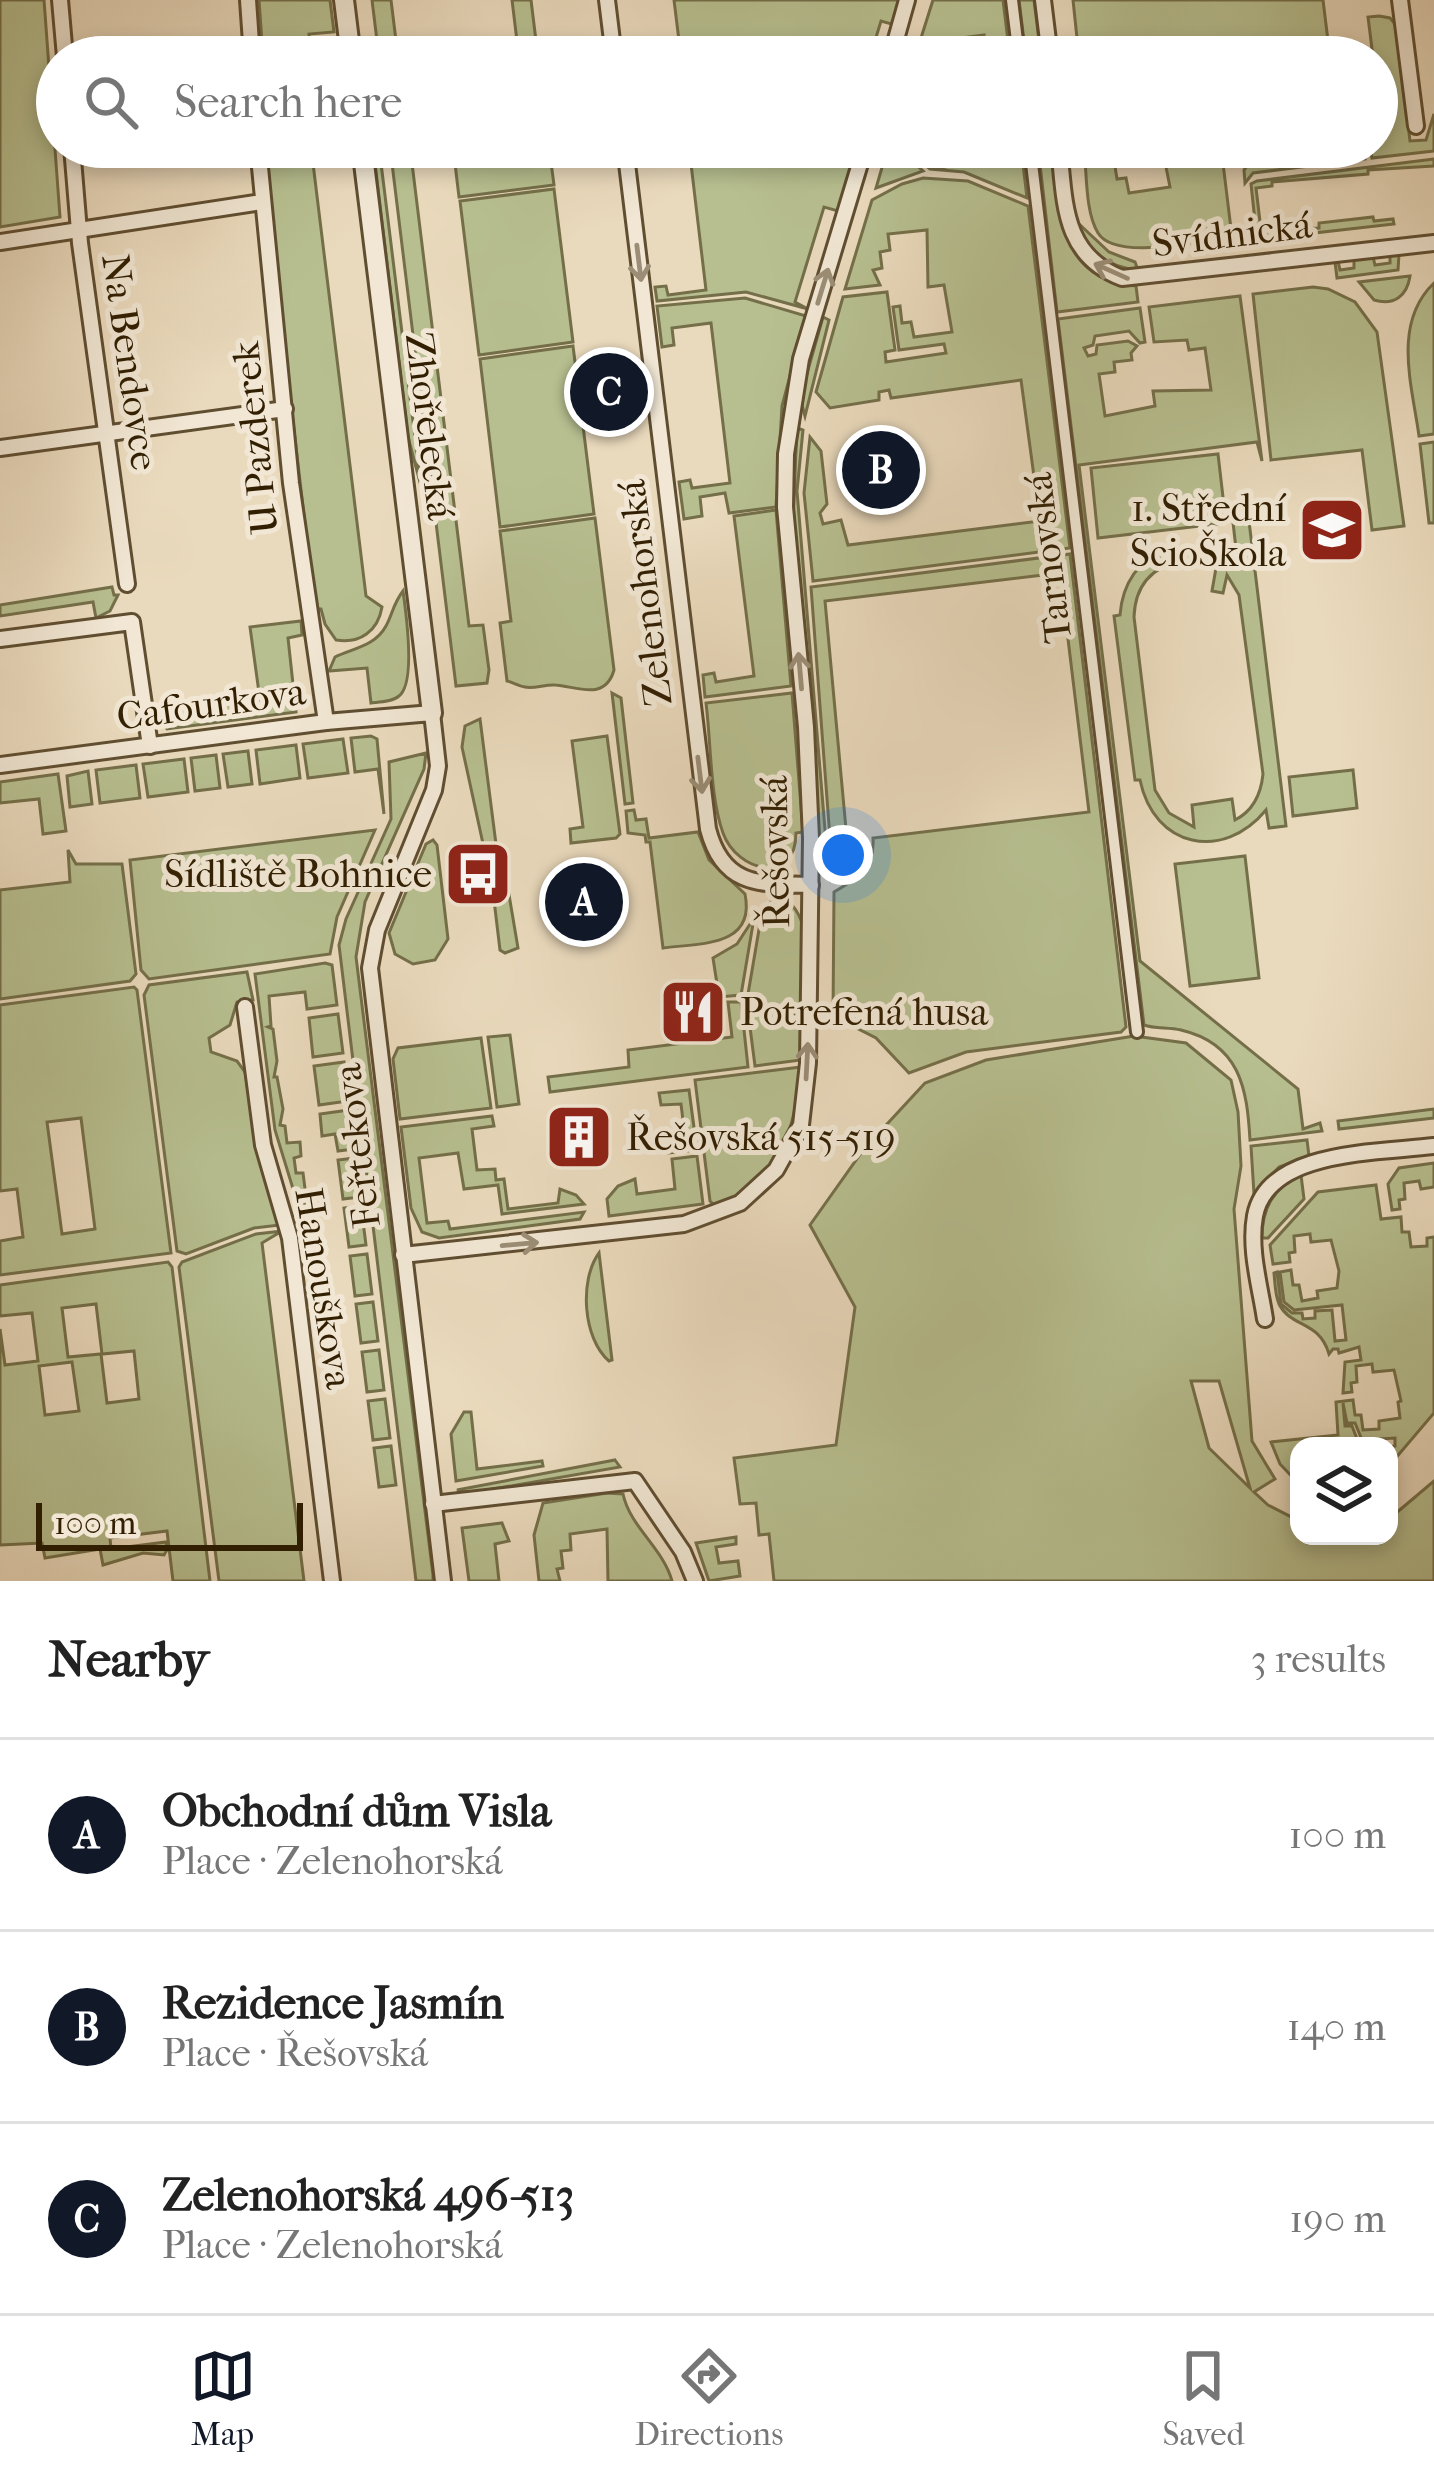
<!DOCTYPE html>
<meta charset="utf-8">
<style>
:root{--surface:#fff;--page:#f6f6f6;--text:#222;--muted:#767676;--line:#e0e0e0;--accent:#111827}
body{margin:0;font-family:"IM FELL French Canon",serif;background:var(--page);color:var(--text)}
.controls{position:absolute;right:36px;bottom:36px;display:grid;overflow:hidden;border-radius:24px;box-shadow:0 6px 18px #0003}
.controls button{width:108px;height:108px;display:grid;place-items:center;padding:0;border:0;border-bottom:3px solid var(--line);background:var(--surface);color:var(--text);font:60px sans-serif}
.scale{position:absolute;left:36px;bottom:30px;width:267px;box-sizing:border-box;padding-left:12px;border:6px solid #321f02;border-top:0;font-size:33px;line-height:42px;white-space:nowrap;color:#321f02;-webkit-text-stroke:9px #f1e7d4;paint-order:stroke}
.you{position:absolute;left:843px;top:855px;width:42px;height:42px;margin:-30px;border:9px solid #fff;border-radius:50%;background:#1a73e8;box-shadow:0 0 0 18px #1a73e833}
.badge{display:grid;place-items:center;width:78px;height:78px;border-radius:50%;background:var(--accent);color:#fff;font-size:39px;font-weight:700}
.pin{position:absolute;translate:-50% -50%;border:6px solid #fff;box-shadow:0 3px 12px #0006}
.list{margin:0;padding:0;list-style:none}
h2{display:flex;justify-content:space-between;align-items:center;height:156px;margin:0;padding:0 48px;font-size:51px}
h2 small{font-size:39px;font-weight:400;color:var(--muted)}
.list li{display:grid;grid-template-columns:78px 1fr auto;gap:36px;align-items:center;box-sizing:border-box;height:192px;padding:0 48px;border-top:3px solid var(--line)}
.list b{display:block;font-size:45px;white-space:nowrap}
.list p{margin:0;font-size:39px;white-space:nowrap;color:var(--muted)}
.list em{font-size:39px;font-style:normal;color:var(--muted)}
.icon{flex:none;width:66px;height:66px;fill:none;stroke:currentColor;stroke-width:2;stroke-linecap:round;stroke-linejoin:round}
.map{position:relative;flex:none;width:1434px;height:1581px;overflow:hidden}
.search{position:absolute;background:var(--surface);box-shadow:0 6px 18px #0003;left:36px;right:36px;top:36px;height:132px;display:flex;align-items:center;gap:30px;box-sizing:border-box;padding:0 42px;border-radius:66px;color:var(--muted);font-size:45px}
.sheet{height:732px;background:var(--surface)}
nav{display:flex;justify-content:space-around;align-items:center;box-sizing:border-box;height:168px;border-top:3px solid var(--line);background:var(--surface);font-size:33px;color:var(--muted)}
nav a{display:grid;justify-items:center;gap:6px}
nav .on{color:var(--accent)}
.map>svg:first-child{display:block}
</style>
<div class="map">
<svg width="1434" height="1581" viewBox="0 0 1434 1581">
<rect width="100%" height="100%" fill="#eadabd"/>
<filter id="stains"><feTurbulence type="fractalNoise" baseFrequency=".00167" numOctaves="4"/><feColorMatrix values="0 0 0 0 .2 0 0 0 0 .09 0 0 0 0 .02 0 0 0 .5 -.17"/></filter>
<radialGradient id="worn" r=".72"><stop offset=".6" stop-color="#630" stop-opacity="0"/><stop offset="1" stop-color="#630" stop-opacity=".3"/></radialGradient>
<g fill="#b7bf90" stroke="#746f49" stroke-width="3" fill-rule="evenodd">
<path d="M0,0H44L60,217L0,227Z"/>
<path d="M259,0H330L334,32L309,34L311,57H263Z"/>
<path d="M372,0H391L398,57H379Z"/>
<path d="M512,0H531L538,57H475L474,46L517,41Z"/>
<path d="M674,0H902L895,25L881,21L870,57H681Z"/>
<path d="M933,0H1003L1010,57H984V35L946,40L947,56L915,57Z"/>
<path d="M1019,0H1034L1041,57H1026Z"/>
<path d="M1073,0H1323L1330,57H1079Z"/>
<path d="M1379,16L1390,18L1396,25L1410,141L1426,140L1434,114V151L1372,158L1370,147H1377V126L1382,124L1377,57H1373L1368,17Z"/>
<path d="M265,147H311L366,596L382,607C378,631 360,644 336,640L325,624L321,609H315L271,234Z"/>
<path d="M373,147H379L421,486L408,437Z"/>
<path d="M390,147H410L469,626L483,625L489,670L487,683L456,686Z"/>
<path d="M453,147H549L554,185L459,197Z"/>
<path d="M689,147H857L838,211L824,207L795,302L808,309L746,292L657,301L655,287L666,286L668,295L706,290Z"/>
<path d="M888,147H896L923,171L876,188Z"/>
<path d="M905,147H932L931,169L987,161L985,152L937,158L936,147H1021L1027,198L964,172L930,169Z"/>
<path d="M1038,147H1053C1061,208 1056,280 1136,286L1138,302L1057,312Z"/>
<path d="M1102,147L1110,160H1114L1117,179L1126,178L1129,193L1170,187L1162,147H1221L1232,237C1201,240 1116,262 1098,233C1085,212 1087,173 1084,149Z"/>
<path d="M1305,147H1364L1365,159L1253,173L1245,183L1244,170L1256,154Z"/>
<path d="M1434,159V166L1368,170V174L1272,182V186L1256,188L1261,230H1297L1298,235L1257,240L1251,184L1257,181Z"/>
<path d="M923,178L968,181L1028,206L1070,548L813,581L804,493L810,437L821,451L827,504L820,513L823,524L841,520L848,545L1040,521L1021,380L891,398L889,390L879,392V400L830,408L816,392L843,297L887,292L895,350L885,352L886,362L946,353L944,344L899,350L893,307L900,306L902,323L911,322L914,337L952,332L944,285L928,287L927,230L888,234L890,250L880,252L882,268L873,270L880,285L845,289L872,200L902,184Z"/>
<path d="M554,189L573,342L479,355L460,201Z"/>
<path d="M1373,217L1374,221L1393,219L1394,224L1305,234L1304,229L1319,228V223Z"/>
<path d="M1078,223L1109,252L1135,262L1138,270C1107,267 1087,252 1078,223Z"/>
<path d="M1399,254L1398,270L1337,278L1335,262L1338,261L1340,270L1354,268V259L1373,257L1375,265L1390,263V255Z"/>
<path d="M1410,276C1407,296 1394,306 1374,300L1359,282Z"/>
<path d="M1434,283V434L1419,436C1412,385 1392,323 1434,283Z"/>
<path d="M1313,287L1328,289L1355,302L1377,332L1404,526L1372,530L1362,450L1271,460L1253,294Z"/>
<path d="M1240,296L1262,461L1257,442L1079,465L1140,961L1298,1089L1303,1129L1320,1123L1322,1131L1250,1140C1247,1088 1240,1044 1181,1030C1168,1027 1155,1029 1144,1025L1058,319L1140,308L1145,342L1140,343L1129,331L1095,336L1093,345L1084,348L1088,356L1096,354L1097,345L1128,341L1137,346L1131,353L1132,360L1114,362L1115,372L1099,374L1105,416L1155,406L1153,391L1211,390L1205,348L1189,350L1187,340L1154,342L1149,307Z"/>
<path d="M745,298L806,316L782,406L776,507L729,513L725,493L700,497L702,516L684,519L679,482L690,480L692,488L730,483L711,323L672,328L674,345L662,347L657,306Z"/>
<path d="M823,317L829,320L805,416L800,398Z"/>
<path d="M573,346L594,514L500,527L480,359Z"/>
<path d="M797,428L803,430L797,491L829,878L820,865L793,521Z"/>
<path d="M1434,442V523H1429L1420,444Z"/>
<path d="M1218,454L1226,523L1098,538L1091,468Z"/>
<path d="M776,510L791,686L705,697L703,675L714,673L716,682L754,676L734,516Z"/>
<path d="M1248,513L1286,826L1269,828L1266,810C1223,862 1154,848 1140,780H1135L1114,616L1120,615C1125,548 1189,530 1238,566L1232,514ZM1182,560L1205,562L1216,568L1212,591L1223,593L1227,575L1239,595L1263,774C1261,794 1253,811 1235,820L1232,799L1192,805L1194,827L1169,813L1155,790L1134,617C1135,586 1152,567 1182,560Z"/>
<path d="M595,518L614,670C605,702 576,686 555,685C546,684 534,689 525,687C518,686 513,682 507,681L500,623L511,621L500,531Z"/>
<path d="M1070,554L1126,1027L1121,1032L966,1052L909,1073L876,1038L833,1016L834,892C858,878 875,868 873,838L1089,812L1060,573L825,601L847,840L864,839L857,865L833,878L811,587Z"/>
<path d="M112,587L114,595H118L110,611L96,618L93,602L0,616V605Z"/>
<path d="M403,591C406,612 416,683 399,696C392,702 380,702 371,703L367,668L329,671L335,657C354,648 375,646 386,626C393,613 393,604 403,591Z"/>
<path d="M301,621L302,635L288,638L296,712L167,729L155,713L260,700L250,627Z"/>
<path d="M612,693L621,698L633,803L625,804Z"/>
<path d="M792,693L803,832L796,833C796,886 737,872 723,833C710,797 711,742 706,703Z"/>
<path d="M480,719L497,852L485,853L462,747L465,726Z"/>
<path d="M371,736L377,739L384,814L378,769L355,772L351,738Z"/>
<path d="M607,736L620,834L616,838L571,843L570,829L583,827L572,741Z"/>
<path d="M343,739L348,773L308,778L303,744Z"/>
<path d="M296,745L300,778L260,784L256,750Z"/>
<path d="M248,751L252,784L228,787L223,754Z"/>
<path d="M426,753L424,769L365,902L356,957L433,1575V1581H416L339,945L346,919L391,819L389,762Z"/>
<path d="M216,755L220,788L195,791L191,758Z"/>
<path d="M184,759L188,792L148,797L143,764Z"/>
<path d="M136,765L140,798L100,803L96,770Z"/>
<path d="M1353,770L1357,808L1293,816L1289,777Z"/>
<path d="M88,771L92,804L70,807L67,776Z"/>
<path d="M58,774L66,831L43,834L39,799L0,803V782Z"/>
<path d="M634,810L636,820L646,819L649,838L698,832L709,860L745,894C756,948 698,943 663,948L650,842H646L645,835L628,833L626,811Z"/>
<path d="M375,830L337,917L330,954L149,979L141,970L130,860Z"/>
<path d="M433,840L437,845L448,939L435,960L413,964L395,954L389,933L426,844Z"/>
<path d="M68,850L76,864H122L136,974L130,981L0,999V890L70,882Z"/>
<path d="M1245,856L1259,978L1190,986L1175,864Z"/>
<path d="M505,871L518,948L505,953L500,950L491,875Z"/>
<path d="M777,894C820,913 803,979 803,1018L747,1000L762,912Z"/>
<path d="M754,918L741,995L719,997L713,958L737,944Z"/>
<path d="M325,963L332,965L337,1005L307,1009L305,992L269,996L271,1026L268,1027L273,1029L277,1061L274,1077H277L283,1109L280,1125L285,1126L287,1143L300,1142L301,1156L294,1158L296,1173H303L307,1204L300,1206L303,1237L298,1205L275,1130L255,974Z"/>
<path d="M247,972L253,1000L237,1002L230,1025L209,1038L211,1052L237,1061L245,1072L258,1152L280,1225L254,1228L186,1254L177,1251L144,995L149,985Z"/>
<path d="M134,987L137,990L171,1253L0,1275V1241L23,1237L17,1189L0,1191V1005ZM81,1118L95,1229L62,1234L47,1122Z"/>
<path d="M728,1002H741L748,1067L550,1092L548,1077L629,1067L628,1050L732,1037Z"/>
<path d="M747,1004L802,1023L801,1060L755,1066Z"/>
<path d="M338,1014L343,1053L313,1057L309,1018Z"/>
<path d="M510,1035L519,1104L497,1107L488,1037Z"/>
<path d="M1134,1036L1186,1043L1231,1080L1238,1112L1241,1166L1234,1209L1252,1441L1275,1479L1254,1492L1268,1505L1299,1521V1536H1389V1519L1434,1481V1581H774L769,1534L759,1535L756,1503L740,1504L734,1458L836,1445L855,1307L810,1225L864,1149L925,1083L986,1060ZM1191,1381H1219L1250,1488L1209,1448Z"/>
<path d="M481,1038L491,1108L400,1119L393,1059L398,1048Z"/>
<path d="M344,1062L348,1101L319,1105L314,1066Z"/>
<path d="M801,1067C794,1133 782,1179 715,1206L710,1201L695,1080Z"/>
<path d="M689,1090L697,1150L667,1153L666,1148L686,1145L681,1104L661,1105L659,1093Z"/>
<path d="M1434,1109V1118L1339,1129L1338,1121Z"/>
<path d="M349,1110L354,1149L338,1151L335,1134L322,1136L320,1114Z"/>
<path d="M492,1116L494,1126L472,1129L477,1170L495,1169L496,1180L504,1179L508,1209L558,1203L560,1189L576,1195L584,1204L502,1214L498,1185L464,1189L458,1153L419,1158L427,1223L448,1221L450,1229L584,1212L580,1219L439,1238L422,1232L411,1208L401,1127Z"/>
<path d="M1307,1140L1309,1156L1279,1167L1254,1194L1251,1146Z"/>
<path d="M697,1156L703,1204L609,1216L607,1199L618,1186L635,1179L637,1194L675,1189L672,1159Z"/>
<path d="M355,1158L360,1197L343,1199L338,1160Z"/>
<path d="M1434,1163V1187L1421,1189L1419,1181L1404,1183L1405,1199L1399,1200L1400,1209L1392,1210L1388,1184L1399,1168Z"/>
<path d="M1301,1175L1304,1199L1268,1238H1262C1262,1207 1274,1188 1301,1175Z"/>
<path d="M1376,1185L1381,1219L1401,1217L1402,1232H1409L1411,1247L1427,1246V1238L1434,1237V1413L1389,1466V1447L1395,1446V1438L1362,1440L1355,1423H1347L1343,1403L1345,1426H1352L1359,1444L1365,1446H1299V1484L1280,1464L1271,1442L1338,1435L1336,1402L1353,1400L1355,1415H1361L1363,1430L1379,1429V1421L1400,1418L1398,1402L1401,1401L1394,1370L1373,1372L1372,1364L1356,1366L1357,1382L1351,1383L1352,1392L1343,1393L1345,1362L1361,1360L1359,1347L1339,1353L1338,1349H1333L1329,1354C1319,1320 1291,1328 1279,1304C1275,1295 1275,1283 1274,1273L1277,1272L1281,1304L1292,1313H1302L1303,1319L1315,1318V1311L1332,1310L1335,1341L1346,1340L1342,1305L1294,1310L1284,1302L1280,1272L1291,1270L1293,1285H1299L1302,1301L1318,1298L1317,1291L1337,1288L1339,1271L1331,1240L1311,1242L1310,1234L1294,1236L1295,1252L1289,1253L1290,1262L1273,1264L1270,1245L1318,1192Z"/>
<path d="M361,1206L366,1245L349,1247L344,1208Z"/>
<path d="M282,1231L262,1243L304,1581H219L179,1267L182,1262L256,1234Z"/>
<path d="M599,1253L612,1360L609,1361C583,1339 579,1280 599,1253Z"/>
<path d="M367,1254L372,1294L355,1296L350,1256Z"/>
<path d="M168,1262L172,1267L210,1581H173L167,1531L110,1538L111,1549L166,1542L167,1550L164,1555L143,1553L103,1565L100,1549L45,1558L42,1543L0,1545V1329L5,1365L38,1361L32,1313L0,1316V1285ZM96,1304L102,1354L134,1351L139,1399L107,1403L101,1354L68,1357L62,1308ZM72,1362L79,1411L45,1415L39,1366Z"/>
<path d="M373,1302L378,1341L361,1343L356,1304Z"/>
<path d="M379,1350L384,1390L367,1392L362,1352Z"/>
<path d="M385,1399L390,1438L373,1440L368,1401Z"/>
<path d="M464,1412H471L477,1469L542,1461L543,1466L456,1481L451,1434Z"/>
<path d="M391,1446L396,1485L379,1487L374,1448Z"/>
<path d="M615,1460L620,1467L470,1493L457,1490Z"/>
<path d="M607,1493L623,1494C630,1527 663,1548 672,1581H608L607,1529L570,1534L571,1550L561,1551L563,1568L557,1569L560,1581H539L534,1535L543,1503Z"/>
<path d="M502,1523L509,1541L495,1544L499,1581H469L462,1528Z"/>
<path d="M736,1537V1544L716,1547L719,1563L738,1561L740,1576L709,1581L696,1543Z"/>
</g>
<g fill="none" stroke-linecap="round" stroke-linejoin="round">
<defs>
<g id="pedestrian">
<path d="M1012,0L1019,57"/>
<path d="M1030,147L1137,1032"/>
</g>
<g id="minor">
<path d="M60,0L65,57"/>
<path d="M248,0L252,57"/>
<path d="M607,0L614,57"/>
<path d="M1043,0L1050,57"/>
<path d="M1400,0L1416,126"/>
<path d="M891,57L907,0"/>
<path d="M72,147L80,243L127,584"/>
<path d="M258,147L291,483L326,722"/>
<path d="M625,147L708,829C723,887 760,884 811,885"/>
<path d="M1059,147C1065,202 1062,255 1122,278L1434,243"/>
<path d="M0,242L262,202"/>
<path d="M0,448L285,409"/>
<path d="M0,639L132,622L150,746"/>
<path d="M0,765L326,722L432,713L438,766L434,790L377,930L370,968L443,1581"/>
<path d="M245,1007L263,1145L290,1238L332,1581"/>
<path d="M403,1255L684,1224L740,1203L776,1170L801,1125L808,1063L811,838L806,727L785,507L786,454L801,359L865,147"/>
<path d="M1265,1319C1260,1286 1249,1249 1255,1216C1267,1149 1381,1153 1434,1146"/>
<path d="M433,1504L635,1481L683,1552L695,1581"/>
</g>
<g id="tertiary">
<path d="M344,0L351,57"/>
<path d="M362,147L432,713"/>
</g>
</defs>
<use href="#pedestrian" stroke="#604e31" stroke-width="16"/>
<use href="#minor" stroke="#604e31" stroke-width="20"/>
<use href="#tertiary" stroke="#604e31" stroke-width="24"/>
<use href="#pedestrian" stroke="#f1e7d4" stroke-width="10"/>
<use href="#minor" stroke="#f1e7d4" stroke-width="14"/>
<use href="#tertiary" stroke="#f1e7d4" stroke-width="18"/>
</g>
<defs><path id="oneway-shaft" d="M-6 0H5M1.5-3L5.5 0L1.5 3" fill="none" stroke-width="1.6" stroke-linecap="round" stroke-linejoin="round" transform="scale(3)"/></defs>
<g stroke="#9b8d76">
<use href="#oneway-shaft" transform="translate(639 263) rotate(83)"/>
<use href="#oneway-shaft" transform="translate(1111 271) rotate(-156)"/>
<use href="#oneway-shaft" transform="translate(823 286) rotate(-73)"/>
<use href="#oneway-shaft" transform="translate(800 671) rotate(-95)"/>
<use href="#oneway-shaft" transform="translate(700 775) rotate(83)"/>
<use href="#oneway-shaft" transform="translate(807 1061) rotate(-87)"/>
<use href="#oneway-shaft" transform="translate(520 1244) rotate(-5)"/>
</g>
<defs>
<symbol id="school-square" viewBox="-11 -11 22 22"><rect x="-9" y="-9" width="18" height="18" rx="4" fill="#8f2418" stroke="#f1e7d4"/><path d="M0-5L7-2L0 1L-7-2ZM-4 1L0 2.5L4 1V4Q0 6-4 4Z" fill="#fff"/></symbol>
<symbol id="bus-square" viewBox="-11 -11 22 22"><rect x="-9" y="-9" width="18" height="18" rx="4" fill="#8f2418" stroke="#f1e7d4"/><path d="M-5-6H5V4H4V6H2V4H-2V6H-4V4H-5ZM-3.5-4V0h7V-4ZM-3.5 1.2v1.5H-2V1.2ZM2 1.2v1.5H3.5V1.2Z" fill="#fff"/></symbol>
<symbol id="restaurant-square" viewBox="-11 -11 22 22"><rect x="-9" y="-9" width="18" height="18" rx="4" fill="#8f2418" stroke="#f1e7d4"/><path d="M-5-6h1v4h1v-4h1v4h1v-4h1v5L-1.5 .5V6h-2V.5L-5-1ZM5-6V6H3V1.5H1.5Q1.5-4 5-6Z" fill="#fff"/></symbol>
<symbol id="building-square" viewBox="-11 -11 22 22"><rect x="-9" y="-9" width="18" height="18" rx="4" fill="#8f2418" stroke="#f1e7d4"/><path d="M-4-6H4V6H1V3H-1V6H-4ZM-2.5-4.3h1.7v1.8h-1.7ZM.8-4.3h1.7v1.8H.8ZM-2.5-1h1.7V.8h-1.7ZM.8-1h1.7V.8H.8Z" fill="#fff"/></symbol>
</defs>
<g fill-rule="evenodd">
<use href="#school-square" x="1294" y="492" width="76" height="76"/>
<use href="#bus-square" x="440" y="836" width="76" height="76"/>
<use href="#restaurant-square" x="655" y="974" width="76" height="76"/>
<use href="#building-square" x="541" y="1099" width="76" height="76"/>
</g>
<g text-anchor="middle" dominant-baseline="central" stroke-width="10" stroke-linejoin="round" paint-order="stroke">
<g font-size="39" fill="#321f02" stroke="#f1e7d4">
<text transform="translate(1232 234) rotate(-7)">Svídnická</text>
<text transform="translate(130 362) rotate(82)">Na Bendovce</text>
<text transform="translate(430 426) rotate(83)">Zhořelecká</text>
<text transform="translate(255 438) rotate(-96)">U Pazderek</text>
<text transform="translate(1048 558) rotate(-97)">Tarnovská</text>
<text transform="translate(645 593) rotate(-97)">Zelenohorská</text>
<text transform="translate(211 704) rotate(-8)">Cafourkova</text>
<text transform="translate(775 852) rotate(-91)">Řešovská</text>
<text transform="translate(357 1146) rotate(-97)">Feřtekova</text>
<text transform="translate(324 1288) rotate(81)">Hanouškova</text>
</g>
<g font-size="39" fill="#321f02" stroke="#f1e7d4" text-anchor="end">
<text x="1286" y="508">1. Střední<tspan x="1286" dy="45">ScioŠkola</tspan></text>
<text x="432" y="874">Sídliště Bohnice</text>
<text x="740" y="1012" text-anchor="start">Potrefená husa</text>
<text x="626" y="1137" text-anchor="start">Řešovská 515-519</text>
</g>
</g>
<rect width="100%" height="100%" filter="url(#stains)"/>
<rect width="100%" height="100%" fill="url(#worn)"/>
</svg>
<div class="controls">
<button><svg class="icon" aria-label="layers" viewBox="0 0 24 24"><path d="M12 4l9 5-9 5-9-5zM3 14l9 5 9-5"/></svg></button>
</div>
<div class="scale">100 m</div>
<div class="you"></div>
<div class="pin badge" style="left:584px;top:902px">A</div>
<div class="pin badge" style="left:881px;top:470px">B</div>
<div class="pin badge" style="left:609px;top:392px">C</div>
<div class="search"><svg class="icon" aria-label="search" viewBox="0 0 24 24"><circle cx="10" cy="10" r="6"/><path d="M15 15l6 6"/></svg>Search here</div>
</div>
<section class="sheet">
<h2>Nearby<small>3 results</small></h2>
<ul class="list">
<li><span class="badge">A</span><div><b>Obchodní dům Visla</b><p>Place · Zelenohorská</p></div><em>100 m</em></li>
<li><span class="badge">B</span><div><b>Rezidence Jasmín</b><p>Place · Řešovská</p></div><em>140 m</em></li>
<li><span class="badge">C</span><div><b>Zelenohorská 496-513</b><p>Place · Zelenohorská</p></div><em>190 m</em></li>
</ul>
</section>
<nav>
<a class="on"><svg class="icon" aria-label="map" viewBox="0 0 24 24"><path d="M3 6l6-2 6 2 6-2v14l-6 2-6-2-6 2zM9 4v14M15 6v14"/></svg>Map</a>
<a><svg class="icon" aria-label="directions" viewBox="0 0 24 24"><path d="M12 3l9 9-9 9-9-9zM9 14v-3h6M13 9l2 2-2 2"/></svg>Directions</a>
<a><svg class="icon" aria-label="saved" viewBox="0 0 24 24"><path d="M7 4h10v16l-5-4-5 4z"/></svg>Saved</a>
</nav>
